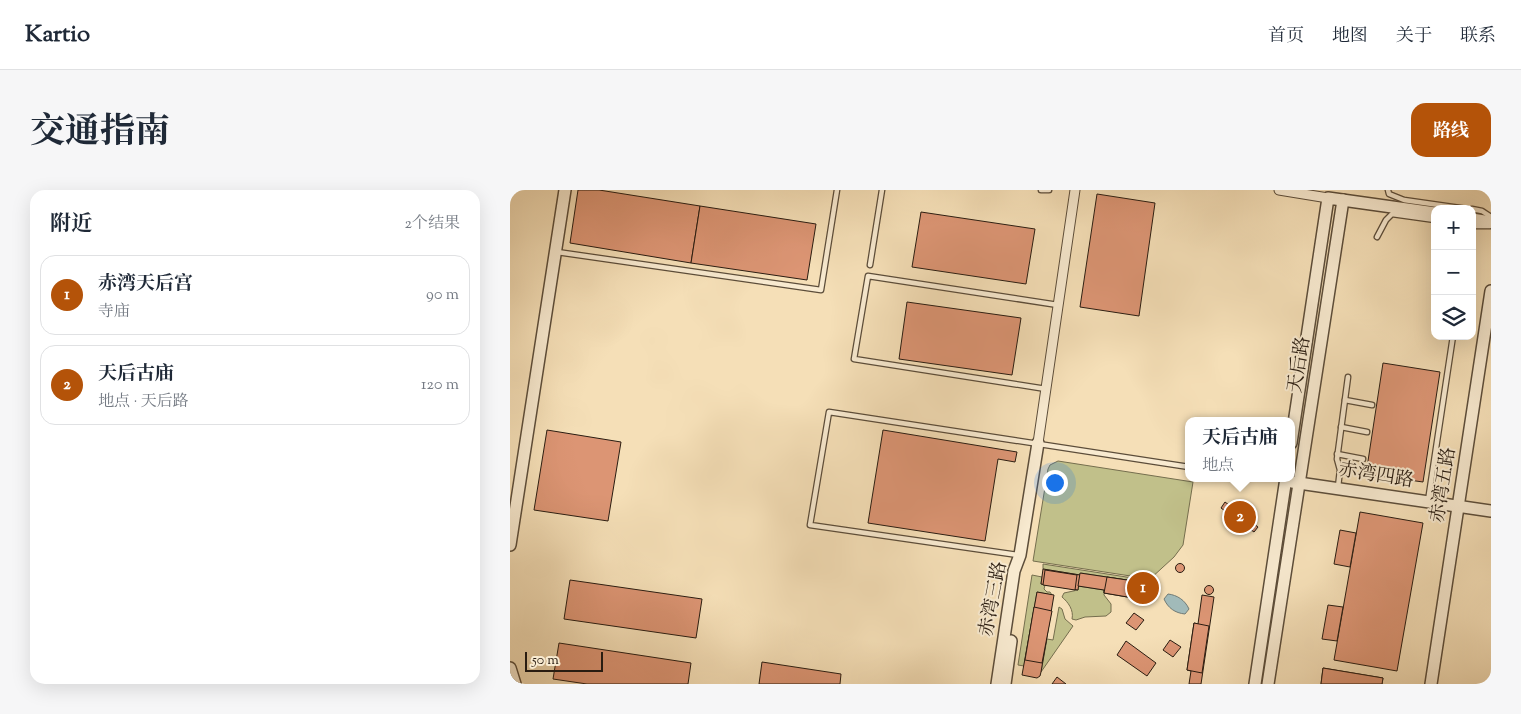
<!DOCTYPE html>
<html lang="zh">
<meta charset="utf-8">
<style>
:root{--surface:#fff;--page:#f6f6f7;--text:#1f2937;--muted:#747a83;--line:#e0e1e3;--accent:#b45309}
body{margin:0;font-family:"Sorts Mill Goudy","Noto Serif SC",serif;background:var(--page);color:var(--text)}
.controls{position:absolute;right:15px;top:15px;display:grid;overflow:hidden;border-radius:10px;box-shadow:0 5px 20px #0002}
.controls button{width:45px;height:45px;display:grid;place-items:center;padding:0;border:0;border-bottom:1px solid var(--line);background:var(--surface);color:var(--text);font:25px sans-serif}
.scale{position:absolute;left:15px;bottom:12px;width:78px;box-sizing:border-box;padding-left:5px;border:2px solid #291c11;border-top:0;font-size:14px;line-height:18px;white-space:nowrap;color:#291c11;-webkit-text-stroke:4px #f8ead0;paint-order:stroke}
.you{position:absolute;left:544px;top:292px;width:18px;height:18px;margin:-12px;border:4px solid #fff;border-radius:50%;background:#1a73e8;box-shadow:0 0 0 8px #1a73e833}
.badge{display:grid;place-items:center;width:32px;height:32px;border-radius:50%;background:var(--accent);color:#fff;font-size:16px;font-weight:700}
.pin{position:absolute;translate:-50% -50%;border:2px solid #fff;box-shadow:0 1px 5px #0006}
.popup{position:absolute;left:675px;top:227px;width:110px;height:65px;box-sizing:border-box;display:grid;place-content:center;border-radius:10px;background:var(--surface);filter:drop-shadow(0 1px 4px #0005);font-size:16px;white-space:nowrap;color:var(--muted)}
.popup b{font-size:19px;color:var(--text)}
.popup::after{content:'';position:absolute;left:50%;top:100%;margin-left:-10px;border:10px solid transparent;border-top-color:var(--surface)}
.list{margin:0;padding:0;list-style:none}
h2{display:flex;justify-content:space-between;align-items:center;height:65px;margin:0;padding:0 20px;font-size:21px}
h2 small{font-size:16px;font-weight:400;color:var(--muted)}
.list li{display:grid;grid-template-columns:32px 1fr auto;gap:15px;align-items:center;box-sizing:border-box;height:80px;margin:0 10px 10px;padding:0 10px;border:1px solid var(--line);border-radius:15px}
.list b{display:block;font-size:19px;white-space:nowrap}
.list p{margin:0;font-size:16px;white-space:nowrap;color:var(--muted)}
.list em{font-size:16px;font-style:normal;color:var(--muted)}
.icon{flex:none;width:28px;height:28px;fill:none;stroke:currentColor;stroke-width:2;stroke-linecap:round;stroke-linejoin:round}
.map{position:relative;flex:none;width:981px;height:494px;overflow:hidden;border-radius:15px}
header{display:flex;align-items:center;gap:30px;box-sizing:border-box;height:70px;padding:0 25px;background:var(--surface);border-bottom:1px solid var(--line)}
header strong{font-size:24px}
nav{display:flex;gap:28px;margin-inline-start:auto;font-size:18px}
.intro{display:flex;align-items:center;justify-content:space-between;box-sizing:border-box;height:120px;padding:0 30px}
h1{margin:0;font-size:35px}
.button{padding:12px 22px;border-radius:15px;background:var(--accent);color:#fff;font-size:18px;font-weight:700}
main{display:flex;gap:30px;padding:0 30px}
aside{flex:1;background:var(--surface);border-radius:15px;box-shadow:0 5px 20px #0002}
.map>svg:first-child{display:block}
</style>
<header>
<strong>Kartio</strong>
<nav><a>首页</a><a>地图</a><a>关于</a><a>联系</a></nav>
</header>
<div class="intro"><h1>交通指南</h1><a class="button">路线</a></div>
<main>
<aside>
<h2>附近<small>2个结果</small></h2>
<ul class="list">
<li><span class="badge">1</span><div><b>赤湾天后宫</b><p>寺庙</p></div><em>90 m</em></li>
<li><span class="badge">2</span><div><b>天后古庙</b><p>地点 · 天后路</p></div><em>120 m</em></li>
</ul>
</aside>
<div class="map">
<svg width="981" height="494" viewBox="0 0 981 494">
<rect width="100%" height="100%" fill="#f5dfb7"/>
<filter id="stains"><feTurbulence type="fractalNoise" baseFrequency=".004" numOctaves="4"/><feColorMatrix values="0 0 0 0 .2 0 0 0 0 .09 0 0 0 0 .02 0 0 0 .5 -.17"/></filter>
<radialGradient id="worn" r=".72"><stop offset=".6" stop-color="#630" stop-opacity="0"/><stop offset="1" stop-color="#630" stop-opacity=".3"/></radialGradient>
<g fill="#c1c08a" stroke="#756e4e">
<path d="M548,271L683,292L673,355L664,367L640,389L523,371L538,279L540,275Z"/>
<path d="M533,374L642,391V394L571,383L570,385L533,379Z"/>
<path d="M522,385L532,387L531,394L535,395L534,399L537,402H540L542,405L527,402L514,476L508,475Z"/>
<path d="M568,396L594,400V405L601,414V422L596,426L575,427L566,430L562,429C564,420 558,412 552,407L554,403L568,400Z"/>
<path d="M549,417L552,419L555,429L563,436L531,482L537,449L543,450Z"/>
</g>
<path fill="#a1bab9" stroke="#717b76" d="M658,404C667,405 675,410 679,419L675,424C665,423 658,418 654,409Z"/>
<g fill="#dc9574" stroke="#291c11">
<path d="M68,0H89L190,16L181,73L60,53Z"/>
<path d="M587,4L645,13L629,126L570,117Z"/>
<path d="M190,16L306,34L297,90L181,73Z"/>
<path d="M411,22L525,39L516,94L402,77Z"/>
<path d="M397,112L511,128L502,185L389,169Z"/>
<path d="M873,173L930,182L913,292L856,284Z"/>
<path d="M37,240L111,252L98,331L24,320Z"/>
<path d="M373,240L507,262L505,272L488,269L475,351L358,333Z"/>
<path d="M715,312L748,337L744,342L711,318Z"/>
<path d="M720,316L743,333L740,338L716,321Z"/>
<path d="M724,319L739,330L735,335L721,324Z"/>
<path d="M850,322L913,333L887,481L824,470Z"/>
<path d="M830,340L846,343L840,377L824,374Z"/>
<circle cx="670" cy="378" r="4.5"/>
<path d="M533,379L570,385L568,400L531,394Z"/>
<path d="M535,380L567,385L565,400L533,395Z"/>
<path d="M570,383L644,394L641,411L594,403V400L568,396Z"/>
<path d="M597,387L644,394L641,411L594,403Z"/>
<path d="M60,390L192,409L186,448L54,429Z"/>
<circle cx="699" cy="400" r="4.5"/>
<path d="M527,402L544,405L531,482L530,486L527,488L512,485Z"/>
<path d="M692,405L704,407L691,494H679L681,481L677,480L684,433L688,434Z"/>
<path d="M818,415L833,417L827,451L812,449Z"/>
<path d="M524,417L542,421L532,473L515,470Z"/>
<path d="M624,423L634,430L626,440L616,433Z"/>
<path d="M684,433L699,436L692,483L677,480Z"/>
<path d="M660,450L671,457L663,467L653,460Z"/>
<path d="M616,451L646,473L637,486L607,465Z"/>
<path d="M49,453L181,473L178,494H77L43,489Z"/>
<path d="M252,472L331,484L330,494H249Z"/>
<path d="M813,478L873,488L872,494H811Z"/>
<path d="M813,478L873,488L872,494H811Z"/>
<path d="M547,487L556,494H542Z"/>
</g>
<g fill="none" stroke-linecap="round" stroke-linejoin="round">
<defs>
<g id="service">
<path d="M531,0H539"/>
<path d="M878,0L879,4L894,10L957,19"/>
<path d="M962,19L972,21L981,27"/>
<path d="M962,36H980"/>
<path d="M867,47L876,30L882,24L925,30"/>
<path d="M47,62L311,100L327,0"/>
<path d="M360,75L372,0"/>
<path d="M536,199L344,169L358,86L548,115"/>
<path d="M835,210L862,215"/>
<path d="M831,237L857,242"/>
<path d="M827,264L853,269"/>
<path d="M828,297L830,280L827,269L838,187"/>
<path d="M918,311L943,146"/>
<path d="M508,365L300,335L319,222L679,277"/>
</g>
<g id="minor">
<path d="M769,0L818,8"/>
<path d="M528,253L565,0"/>
</g>
<g id="tertiary">
<path d="M962,29L981,32"/>
<path d="M781,253L818,8L925,23"/>
<path d="M782,292L981,321"/>
<path d="M0,355L55,0"/>
<path d="M0,478L5,494"/>
<path d="M487,494L504,381L510,365L528,253"/>
<path d="M495,494L501,451"/>
<path d="M745,494L776,288"/>
<path d="M758,494L833,10"/>
<path d="M921,494L981,101"/>
</g>
</defs>
<use href="#service" stroke="#5c4d3a" stroke-width="7"/>
<use href="#minor" stroke="#5c4d3a" stroke-width="11"/>
<use href="#tertiary" stroke="#5c4d3a" stroke-width="14"/>
<use href="#service" stroke="#f8ead0" stroke-width="4.5"/>
<use href="#minor" stroke="#f8ead0" stroke-width="9"/>
<use href="#tertiary" stroke="#f8ead0" stroke-width="11"/>
</g>
<g text-anchor="middle" dominant-baseline="central" stroke-width="4" stroke-linejoin="round" paint-order="stroke">
<g font-size="19" fill="#291c11" stroke="#f8ead0">
<text transform="translate(790 175) rotate(-81)">天后路</text>
<text transform="translate(866 286) rotate(9)">赤湾四路</text>
<text transform="translate(934 295) rotate(-81)">赤湾五路</text>
<text transform="translate(484 409) rotate(-79)">赤湾三路</text>
</g>
</g>
<rect width="100%" height="100%" filter="url(#stains)"/>
<rect width="100%" height="100%" fill="url(#worn)"/>
</svg>
<div class="controls">
<button>+</button>
<button>−</button>
<button><svg class="icon" aria-label="layers" viewBox="0 0 24 24"><path d="M12 4l9 5-9 5-9-5zM3 14l9 5 9-5"/></svg></button>
</div>
<div class="scale">50 m</div>
<div class="you"></div>
<div class="pin badge" style="left:633px;top:398px">1</div>
<div class="pin badge" style="left:730px;top:327px">2</div>
<div class="popup"><b>天后古庙</b>地点</div>
</div>
</main>
